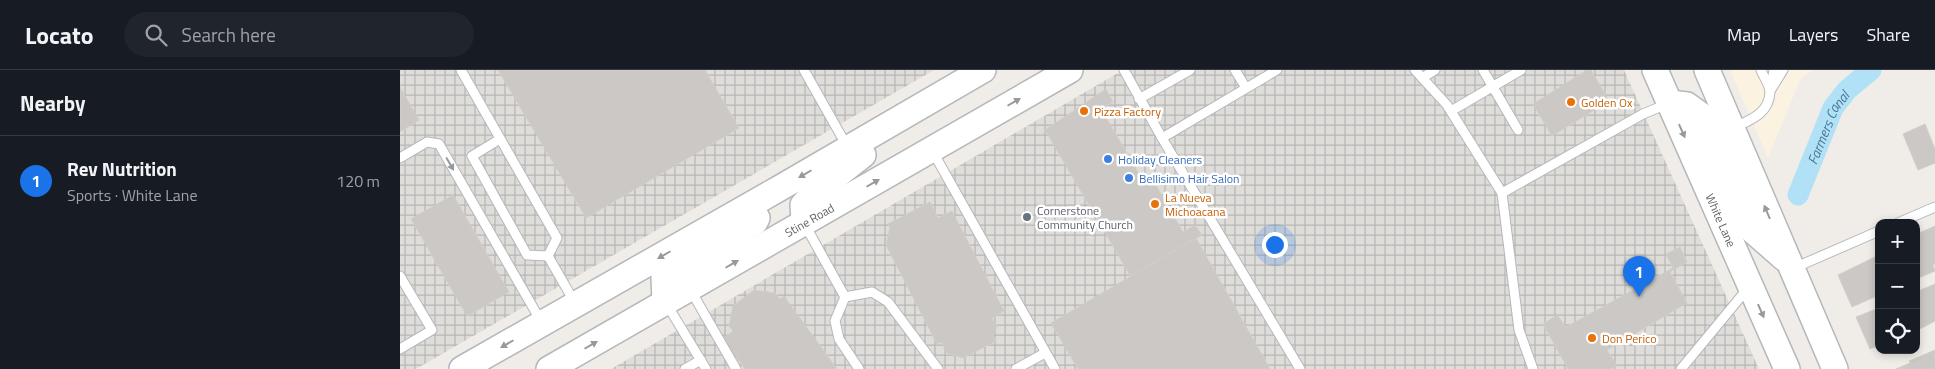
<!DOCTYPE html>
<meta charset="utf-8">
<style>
:root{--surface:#171b24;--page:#20242c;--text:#f1f3f6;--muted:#9ea1a6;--line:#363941;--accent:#1a73e8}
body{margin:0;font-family:"Titillium Web",sans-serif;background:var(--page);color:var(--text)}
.controls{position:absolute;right:15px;bottom:15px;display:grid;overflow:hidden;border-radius:10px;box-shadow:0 2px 8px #0003}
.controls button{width:45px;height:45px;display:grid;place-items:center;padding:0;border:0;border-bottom:1px solid var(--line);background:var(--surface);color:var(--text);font:25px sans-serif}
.you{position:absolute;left:874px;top:174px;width:18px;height:18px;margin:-12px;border:4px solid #fff;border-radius:50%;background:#1a73e8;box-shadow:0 0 0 8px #1a73e833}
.badge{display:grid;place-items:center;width:32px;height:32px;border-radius:50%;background:var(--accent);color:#fff;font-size:16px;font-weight:700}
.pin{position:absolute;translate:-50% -41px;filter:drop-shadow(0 1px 2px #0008)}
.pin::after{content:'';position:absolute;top:26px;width:18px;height:15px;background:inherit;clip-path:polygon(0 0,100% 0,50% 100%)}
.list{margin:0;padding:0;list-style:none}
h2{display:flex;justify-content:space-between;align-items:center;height:65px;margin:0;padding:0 20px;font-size:21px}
h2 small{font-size:16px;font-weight:400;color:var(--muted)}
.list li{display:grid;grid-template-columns:32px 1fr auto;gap:15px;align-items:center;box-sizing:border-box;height:90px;padding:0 20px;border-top:1px solid var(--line)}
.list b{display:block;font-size:19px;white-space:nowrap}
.list p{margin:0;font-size:16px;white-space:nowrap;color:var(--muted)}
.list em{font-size:16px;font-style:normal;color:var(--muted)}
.icon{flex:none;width:28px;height:28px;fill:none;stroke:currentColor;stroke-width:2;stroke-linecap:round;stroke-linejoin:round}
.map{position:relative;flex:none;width:1535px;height:299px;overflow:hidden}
header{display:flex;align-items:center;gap:30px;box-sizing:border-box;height:70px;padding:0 25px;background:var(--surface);border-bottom:1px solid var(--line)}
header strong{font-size:24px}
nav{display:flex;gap:28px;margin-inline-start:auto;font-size:18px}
.search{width:350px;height:45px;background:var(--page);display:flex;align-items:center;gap:12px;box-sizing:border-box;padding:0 18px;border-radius:28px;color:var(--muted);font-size:19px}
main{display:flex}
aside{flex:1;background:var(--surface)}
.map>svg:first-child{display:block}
</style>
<header>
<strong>Locato</strong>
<div class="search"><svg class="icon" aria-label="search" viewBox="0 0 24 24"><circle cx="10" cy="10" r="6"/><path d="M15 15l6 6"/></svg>Search here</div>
<nav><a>Map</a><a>Layers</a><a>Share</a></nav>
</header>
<main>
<aside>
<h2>Nearby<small></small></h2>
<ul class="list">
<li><span class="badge">1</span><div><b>Rev Nutrition</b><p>Sports · White Lane</p></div><em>120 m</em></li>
</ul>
</aside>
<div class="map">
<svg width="1535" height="299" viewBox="0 0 1535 299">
<defs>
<pattern id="industrial-grid" width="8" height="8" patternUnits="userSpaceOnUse" patternTransform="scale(1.25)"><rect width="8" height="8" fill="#dfddda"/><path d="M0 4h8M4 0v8" fill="none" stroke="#b8b7b5"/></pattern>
</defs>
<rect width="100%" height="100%" fill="#f0ede8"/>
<path fill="#fbf2e2" d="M1330,0H1412L1400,10L1368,88Z"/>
<g fill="url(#industrial-grid)">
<path d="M0,0H534L16,299H0Z"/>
<path d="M723,0H1224L1359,299H211Z"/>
</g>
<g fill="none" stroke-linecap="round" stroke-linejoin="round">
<path stroke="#b1e1f7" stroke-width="21" id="s1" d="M1398,125L1433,38L1447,20L1471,0"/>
</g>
<g fill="#cbc8c5" stroke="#d4cec7">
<path d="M98,0H305L339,58L186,148Z"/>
<path d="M1187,0H1191L1209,31L1152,66L1133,34Z"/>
<path d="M0,17L19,50L0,62Z"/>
<path d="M706,19L713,32L701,39L742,109L750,105L783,162L795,155L802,165L731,207L645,60Z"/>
<path d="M1525,54L1535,79V93L1518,100L1503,64Z"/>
<path d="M53,125L109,222L67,246L11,149Z"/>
<path d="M530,132L538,148L552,141L604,241L592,248L597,256L593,266L596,271L563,288L547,283L541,272L537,274L486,175L490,157L488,154Z"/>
<path d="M1535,156V194L1533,195L1535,201L1516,209V172L1520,170L1517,164Z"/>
<path d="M796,168L870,299H678L651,253Z"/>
<path d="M1280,177L1287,192L1270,202L1287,233L1207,280L1217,296L1211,299H1168L1143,254L1157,245L1166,257L1273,198L1266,184Z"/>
<path d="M1479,185V225L1452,237L1438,205Z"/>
<path d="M1535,214V251L1516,261V222Z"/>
<path d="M354,220L375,223L380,229L384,226L437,299H345L323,269L333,261L329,256L333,236Z"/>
<path d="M1479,238V275L1470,279L1456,247Z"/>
<path d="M1535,280V299H1496L1510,293L1509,291Z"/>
</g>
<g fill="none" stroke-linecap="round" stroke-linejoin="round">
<defs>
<g id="lane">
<path d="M61,0L157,168L148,186L175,233"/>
<path d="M404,0L448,78"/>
<path d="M724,0L762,68L900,299"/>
<path d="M835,0L846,18"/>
<path d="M1015,0L1047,35L1102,123L1243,44L1267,34"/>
<path d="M1083,0L1118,60"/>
<path d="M1022,8L1035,0"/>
<path d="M1371,16L1374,0"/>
<path d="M1370,21L1383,0"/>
<path d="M739,29L790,0"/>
<path d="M1051,41L1121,0"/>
<path d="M1333,58C1350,50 1369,44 1370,22C1370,15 1363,6 1361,0"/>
<path d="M762,68L877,0"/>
<path d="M100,69L72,86L127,185L148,186"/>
<path d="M533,82L655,299"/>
<path d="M0,88L27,72L39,74L142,253"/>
<path d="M1102,123L1119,260L1133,299"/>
<path d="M1498,153L1535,137"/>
<path d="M405,155L445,227L472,222L488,232L538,299"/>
<path d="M1394,198L1479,161"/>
<path d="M0,206L32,260L0,279"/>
<path d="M290,219L336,299"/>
<path d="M445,227L435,251L439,269L459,299"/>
<path d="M266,233L306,299"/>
<path d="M285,299L301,290"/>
<path d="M616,299L645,283"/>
<path d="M1281,299L1348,218"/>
</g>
<g id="secondary">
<path id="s2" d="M1255,0L1387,299"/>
<path d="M1307,0L1435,299"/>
<path d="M1269,33L1287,35L1302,46L1352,160L1384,188"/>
<path d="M404,152L403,135L412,125L463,85"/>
<path d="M265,232L264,208L355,152L357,148"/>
<path d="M62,299L380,118L583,0"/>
<path id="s3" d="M149,299L670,0"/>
</g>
</defs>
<use href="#lane" stroke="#b5b8bb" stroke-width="11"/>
<use href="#secondary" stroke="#b4b7bb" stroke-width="28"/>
<use href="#lane" stroke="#fff" stroke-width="9"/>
<use href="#secondary" stroke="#fff" stroke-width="25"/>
</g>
<defs><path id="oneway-solid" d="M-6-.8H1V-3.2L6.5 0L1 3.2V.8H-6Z" transform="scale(1.25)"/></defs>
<g fill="#979a9c">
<use href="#oneway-solid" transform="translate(614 32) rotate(-30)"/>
<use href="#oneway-solid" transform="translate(1282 61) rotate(66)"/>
<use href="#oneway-solid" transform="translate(50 94) rotate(60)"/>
<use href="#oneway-solid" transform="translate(405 104) rotate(150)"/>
<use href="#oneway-solid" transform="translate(473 113) rotate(-30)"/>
<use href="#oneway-solid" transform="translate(1367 142) rotate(-113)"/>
<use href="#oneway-solid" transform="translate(264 185) rotate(150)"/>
<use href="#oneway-solid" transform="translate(332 194) rotate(-30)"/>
<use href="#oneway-solid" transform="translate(1361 241) rotate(66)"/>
<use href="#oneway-solid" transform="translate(107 274) rotate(150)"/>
<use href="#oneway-solid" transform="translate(191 275) rotate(-30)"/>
</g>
<g fill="#e8710a" stroke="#fff" stroke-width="2">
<circle cx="1171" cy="32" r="5"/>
<circle cx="684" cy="41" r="5"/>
<circle cx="755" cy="134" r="5"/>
<circle cx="1192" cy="268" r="5"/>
</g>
<g fill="#3f7fe0" stroke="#fff" stroke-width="2">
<circle cx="708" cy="89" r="5"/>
<circle cx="729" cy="108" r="5"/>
</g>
<circle fill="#6b7280" stroke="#fff" stroke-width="2" cx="627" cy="147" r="5"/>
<g text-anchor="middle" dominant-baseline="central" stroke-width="5" stroke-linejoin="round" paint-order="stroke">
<g font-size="12" fill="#c56008" stroke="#fff" text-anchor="start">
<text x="1181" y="32">Golden Ox</text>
<text x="694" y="41">Pizza Factory</text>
<text x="765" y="127">La Nueva<tspan x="765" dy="14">Michoacana</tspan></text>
<text x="1202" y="268">Don Perico</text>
</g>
<g font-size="12" fill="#366cbe" stroke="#fff" text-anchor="start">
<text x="718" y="89">Holiday Cleaners</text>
<text x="739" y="108">Bellisimo Hair Salon</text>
</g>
<g font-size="12" fill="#5b616d" stroke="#fff" text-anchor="start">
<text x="637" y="140">Cornerstone<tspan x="637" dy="14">Community Church</tspan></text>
</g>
<g font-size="12" fill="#5f6367" stroke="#fff">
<text stroke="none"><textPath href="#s3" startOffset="300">Stine Road</textPath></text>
<text stroke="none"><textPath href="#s2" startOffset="164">White Lane</textPath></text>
</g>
<g font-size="14" font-style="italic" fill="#477897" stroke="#fff">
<text stroke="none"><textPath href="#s1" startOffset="74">Farmers Canal</textPath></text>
</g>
</g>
</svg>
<div class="controls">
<button>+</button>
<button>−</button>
<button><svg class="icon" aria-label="locate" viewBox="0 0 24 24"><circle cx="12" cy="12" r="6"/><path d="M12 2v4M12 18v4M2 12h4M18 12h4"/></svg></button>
</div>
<div class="you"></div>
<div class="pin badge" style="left:1239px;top:227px">1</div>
</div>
</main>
